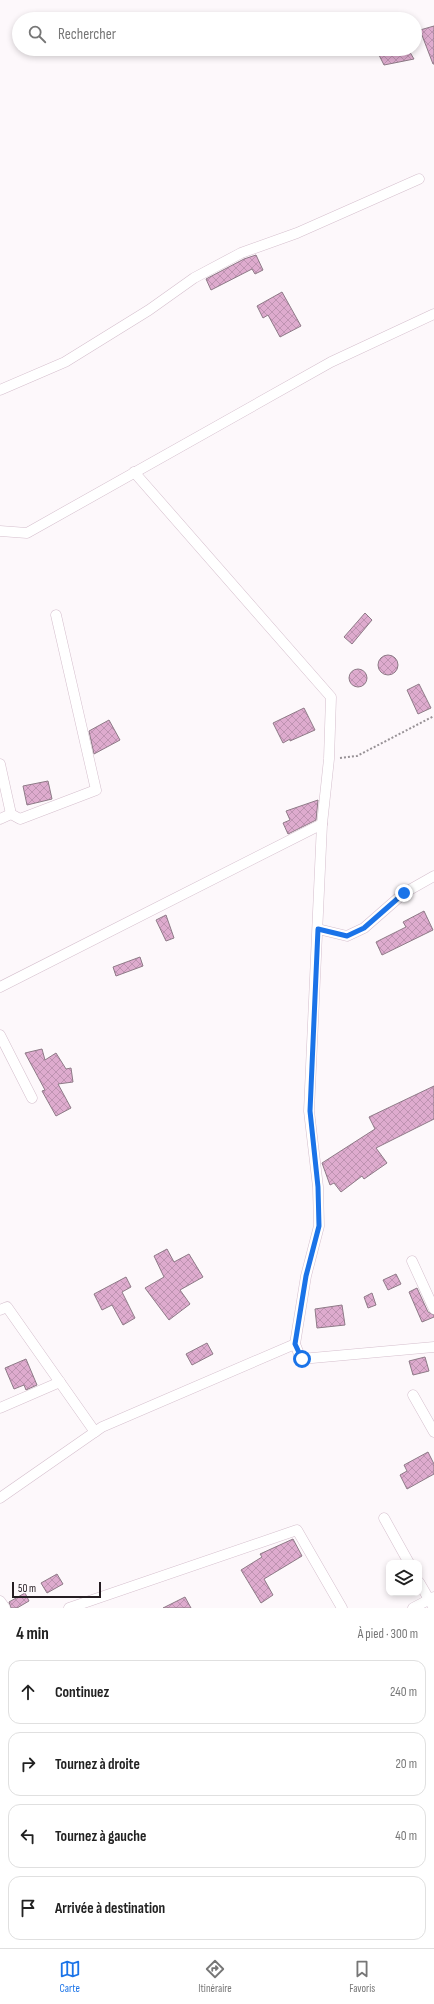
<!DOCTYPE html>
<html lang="fr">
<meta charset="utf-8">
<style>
:root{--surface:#fff;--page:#f6f6f6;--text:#222;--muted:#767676;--line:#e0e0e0;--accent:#1a73e8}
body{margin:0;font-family:"Sofia Sans Condensed",sans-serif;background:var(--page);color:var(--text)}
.controls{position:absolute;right:12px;bottom:12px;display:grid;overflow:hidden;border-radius:8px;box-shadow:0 2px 6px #0003}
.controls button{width:36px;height:36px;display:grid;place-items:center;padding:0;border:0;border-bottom:1px solid var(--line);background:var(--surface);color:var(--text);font:20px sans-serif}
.scale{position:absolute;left:12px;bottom:10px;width:89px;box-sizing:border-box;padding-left:4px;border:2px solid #251d22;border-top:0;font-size:11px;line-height:14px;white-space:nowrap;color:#251d22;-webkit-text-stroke:3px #fdf8fb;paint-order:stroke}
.stop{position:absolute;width:12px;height:12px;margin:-9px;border:3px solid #1a73e8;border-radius:50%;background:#fff}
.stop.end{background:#1a73e8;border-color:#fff;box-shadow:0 1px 4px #0008}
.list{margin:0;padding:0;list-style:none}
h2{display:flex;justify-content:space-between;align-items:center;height:52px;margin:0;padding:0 16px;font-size:17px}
h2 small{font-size:13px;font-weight:400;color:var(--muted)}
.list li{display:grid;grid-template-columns:26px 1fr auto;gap:12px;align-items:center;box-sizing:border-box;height:64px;margin:0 8px 8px;padding:0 8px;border:1px solid var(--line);border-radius:12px}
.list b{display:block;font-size:15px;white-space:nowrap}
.list em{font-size:13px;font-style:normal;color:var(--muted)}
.icon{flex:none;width:22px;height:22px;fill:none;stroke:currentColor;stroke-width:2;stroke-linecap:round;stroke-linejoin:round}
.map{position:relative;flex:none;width:434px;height:1608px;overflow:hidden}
.search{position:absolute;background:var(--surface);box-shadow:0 2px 6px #0003;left:12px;right:12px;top:12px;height:44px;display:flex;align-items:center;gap:10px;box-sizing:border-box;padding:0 14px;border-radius:22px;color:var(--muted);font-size:15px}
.sheet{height:340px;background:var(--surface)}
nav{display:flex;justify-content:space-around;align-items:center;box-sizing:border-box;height:56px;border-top:1px solid var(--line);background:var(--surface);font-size:11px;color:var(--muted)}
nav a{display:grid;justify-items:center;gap:2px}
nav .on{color:var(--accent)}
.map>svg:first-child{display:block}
</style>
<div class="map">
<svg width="434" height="1608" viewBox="0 0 434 1608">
<defs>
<pattern id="building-cross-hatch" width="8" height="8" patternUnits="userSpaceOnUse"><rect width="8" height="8" fill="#deabce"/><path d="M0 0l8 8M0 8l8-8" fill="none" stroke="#be93b1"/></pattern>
</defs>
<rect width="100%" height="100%" fill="#fdf8fb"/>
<g fill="url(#building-cross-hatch)" stroke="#8e7a87">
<path d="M434,26V64H433L420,30Z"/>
<path d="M376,49H408L414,59L384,65Z"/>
<path d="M256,255L263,270L255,274L252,269L211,290L206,279L244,259Z"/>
<path d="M282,292L301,326L280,337L268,315L263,318L257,306Z"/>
<path d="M365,613L372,620L352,644L344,637Z"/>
<circle cx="388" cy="665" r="10"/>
<circle cx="358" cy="678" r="9"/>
<path d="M419,684L431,708L418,714L407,690Z"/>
<path d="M304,708L315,730L290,741V739L283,743L273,723Z"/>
<path d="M109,720L120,740L94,754L89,731Z"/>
<path d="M48,781L52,799L27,805L23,786Z"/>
<path d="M318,800L316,820L288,834L283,823L290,820L286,811Z"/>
<path d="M424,911L433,930L382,955L376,942L406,927L403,922Z"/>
<path d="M166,915L174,938L166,941L156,920Z"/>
<path d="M140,957L143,966L116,976L113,967Z"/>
<path d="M42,1049L45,1060L56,1053L66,1069L71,1068L73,1082L58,1084L71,1108L56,1116L42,1091L45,1090L25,1053Z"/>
<path d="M434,1086V1119L376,1148L387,1163L364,1179L362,1176L341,1192L334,1183L330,1185L322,1163L375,1129L369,1117Z"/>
<path d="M167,1249L174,1262L189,1254L203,1277L180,1290L190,1304L169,1320L145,1288L164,1277L154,1256Z"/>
<path d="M396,1274L401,1284L388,1290L383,1280Z"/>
<path d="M126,1277L131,1287L122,1292L135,1318L123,1325L112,1305L102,1310L94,1294Z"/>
<path d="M417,1288L428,1312L434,1315V1317L422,1322L409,1292Z"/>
<path d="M372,1293L376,1305L368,1308L364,1297Z"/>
<path d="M342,1305L345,1325L317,1328L315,1309Z"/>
<path d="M207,1343L213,1354L192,1365L186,1354Z"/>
<path d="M425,1357L429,1371L413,1375L409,1361Z"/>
<path d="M26,1359L37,1385L26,1390L24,1385L14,1389L5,1368Z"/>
<path d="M428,1452L434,1464V1474L407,1489L400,1475L407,1471L404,1465Z"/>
<path d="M293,1539L302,1556L264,1579L273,1595L261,1603L241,1570L262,1557L260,1554Z"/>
<path d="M57,1574L63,1584L47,1593L41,1583Z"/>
<path d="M25,1593L29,1601L17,1608H11L9,1602Z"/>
<path d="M185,1597L191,1608H163Z"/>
</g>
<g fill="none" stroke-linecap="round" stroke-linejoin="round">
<defs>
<g id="street">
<path d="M0,390L65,362L149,310L194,278L241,253L297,233L419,179"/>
<path d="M134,472L331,697L329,759L322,824L309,1111L318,1187L319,1226L306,1276L295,1344L301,1359L434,1347"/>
<path d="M0,531L27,533L331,362L434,314"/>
<path d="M0,764L11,814L20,819L96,790L56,615"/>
<path d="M0,819L11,814"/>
<path d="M318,929L347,936L364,928L404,893L434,876"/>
<path d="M0,987L322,824"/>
<path d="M0,1035L32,1098"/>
<path d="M412,1261L434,1309"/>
<path d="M0,1310L7,1307L95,1432"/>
<path d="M413,1395L434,1432"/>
<path d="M0,1408L60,1382"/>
<path d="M0,1498L102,1427L295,1344"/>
<path d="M384,1518L409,1563"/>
<path d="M419,1582L434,1608"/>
<path d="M0,1601L5,1608"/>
<path d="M69,1608L297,1530L342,1608"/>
<path d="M413,1608L434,1597"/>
</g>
</defs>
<use href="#street" stroke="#d5bfcd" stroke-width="11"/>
<path stroke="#989296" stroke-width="2" stroke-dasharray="2 2" stroke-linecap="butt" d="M340,758L357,756L434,716"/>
<use href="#street" stroke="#fff" stroke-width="10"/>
</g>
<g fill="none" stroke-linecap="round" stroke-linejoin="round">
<path stroke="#1a73e8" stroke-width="5" d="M302,1359L295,1344L306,1276L319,1226L318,1187L310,1111L318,929L347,936L364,928L404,893"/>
</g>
</svg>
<div class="controls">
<button><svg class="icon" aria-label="layers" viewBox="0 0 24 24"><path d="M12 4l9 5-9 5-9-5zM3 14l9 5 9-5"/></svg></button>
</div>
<div class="scale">50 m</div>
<div class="stop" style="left:302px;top:1359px"></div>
<div class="stop end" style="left:404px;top:893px"></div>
<div class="search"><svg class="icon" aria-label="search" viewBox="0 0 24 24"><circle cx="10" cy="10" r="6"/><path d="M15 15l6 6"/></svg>Rechercher</div>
</div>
<section class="sheet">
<h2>4 min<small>À pied · 300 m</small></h2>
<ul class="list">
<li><svg class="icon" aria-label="ahead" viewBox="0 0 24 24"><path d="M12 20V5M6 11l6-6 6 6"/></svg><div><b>Continuez</b></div><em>240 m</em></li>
<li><svg class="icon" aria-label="right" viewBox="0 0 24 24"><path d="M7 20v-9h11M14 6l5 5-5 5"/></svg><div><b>Tournez à droite</b></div><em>20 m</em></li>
<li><svg class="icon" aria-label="left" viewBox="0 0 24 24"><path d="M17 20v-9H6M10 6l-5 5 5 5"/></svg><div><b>Tournez à gauche</b></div><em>40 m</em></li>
<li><svg class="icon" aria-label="arrive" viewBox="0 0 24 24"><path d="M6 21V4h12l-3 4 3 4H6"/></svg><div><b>Arrivée à destination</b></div></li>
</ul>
</section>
<nav>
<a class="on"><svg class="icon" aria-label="map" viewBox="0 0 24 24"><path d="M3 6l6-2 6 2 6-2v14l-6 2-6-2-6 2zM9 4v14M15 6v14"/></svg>Carte</a>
<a><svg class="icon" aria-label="directions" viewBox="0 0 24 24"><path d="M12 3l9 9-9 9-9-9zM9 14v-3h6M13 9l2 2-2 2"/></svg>Itinéraire</a>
<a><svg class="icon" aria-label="saved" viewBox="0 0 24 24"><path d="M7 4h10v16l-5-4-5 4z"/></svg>Favoris</a>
</nav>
